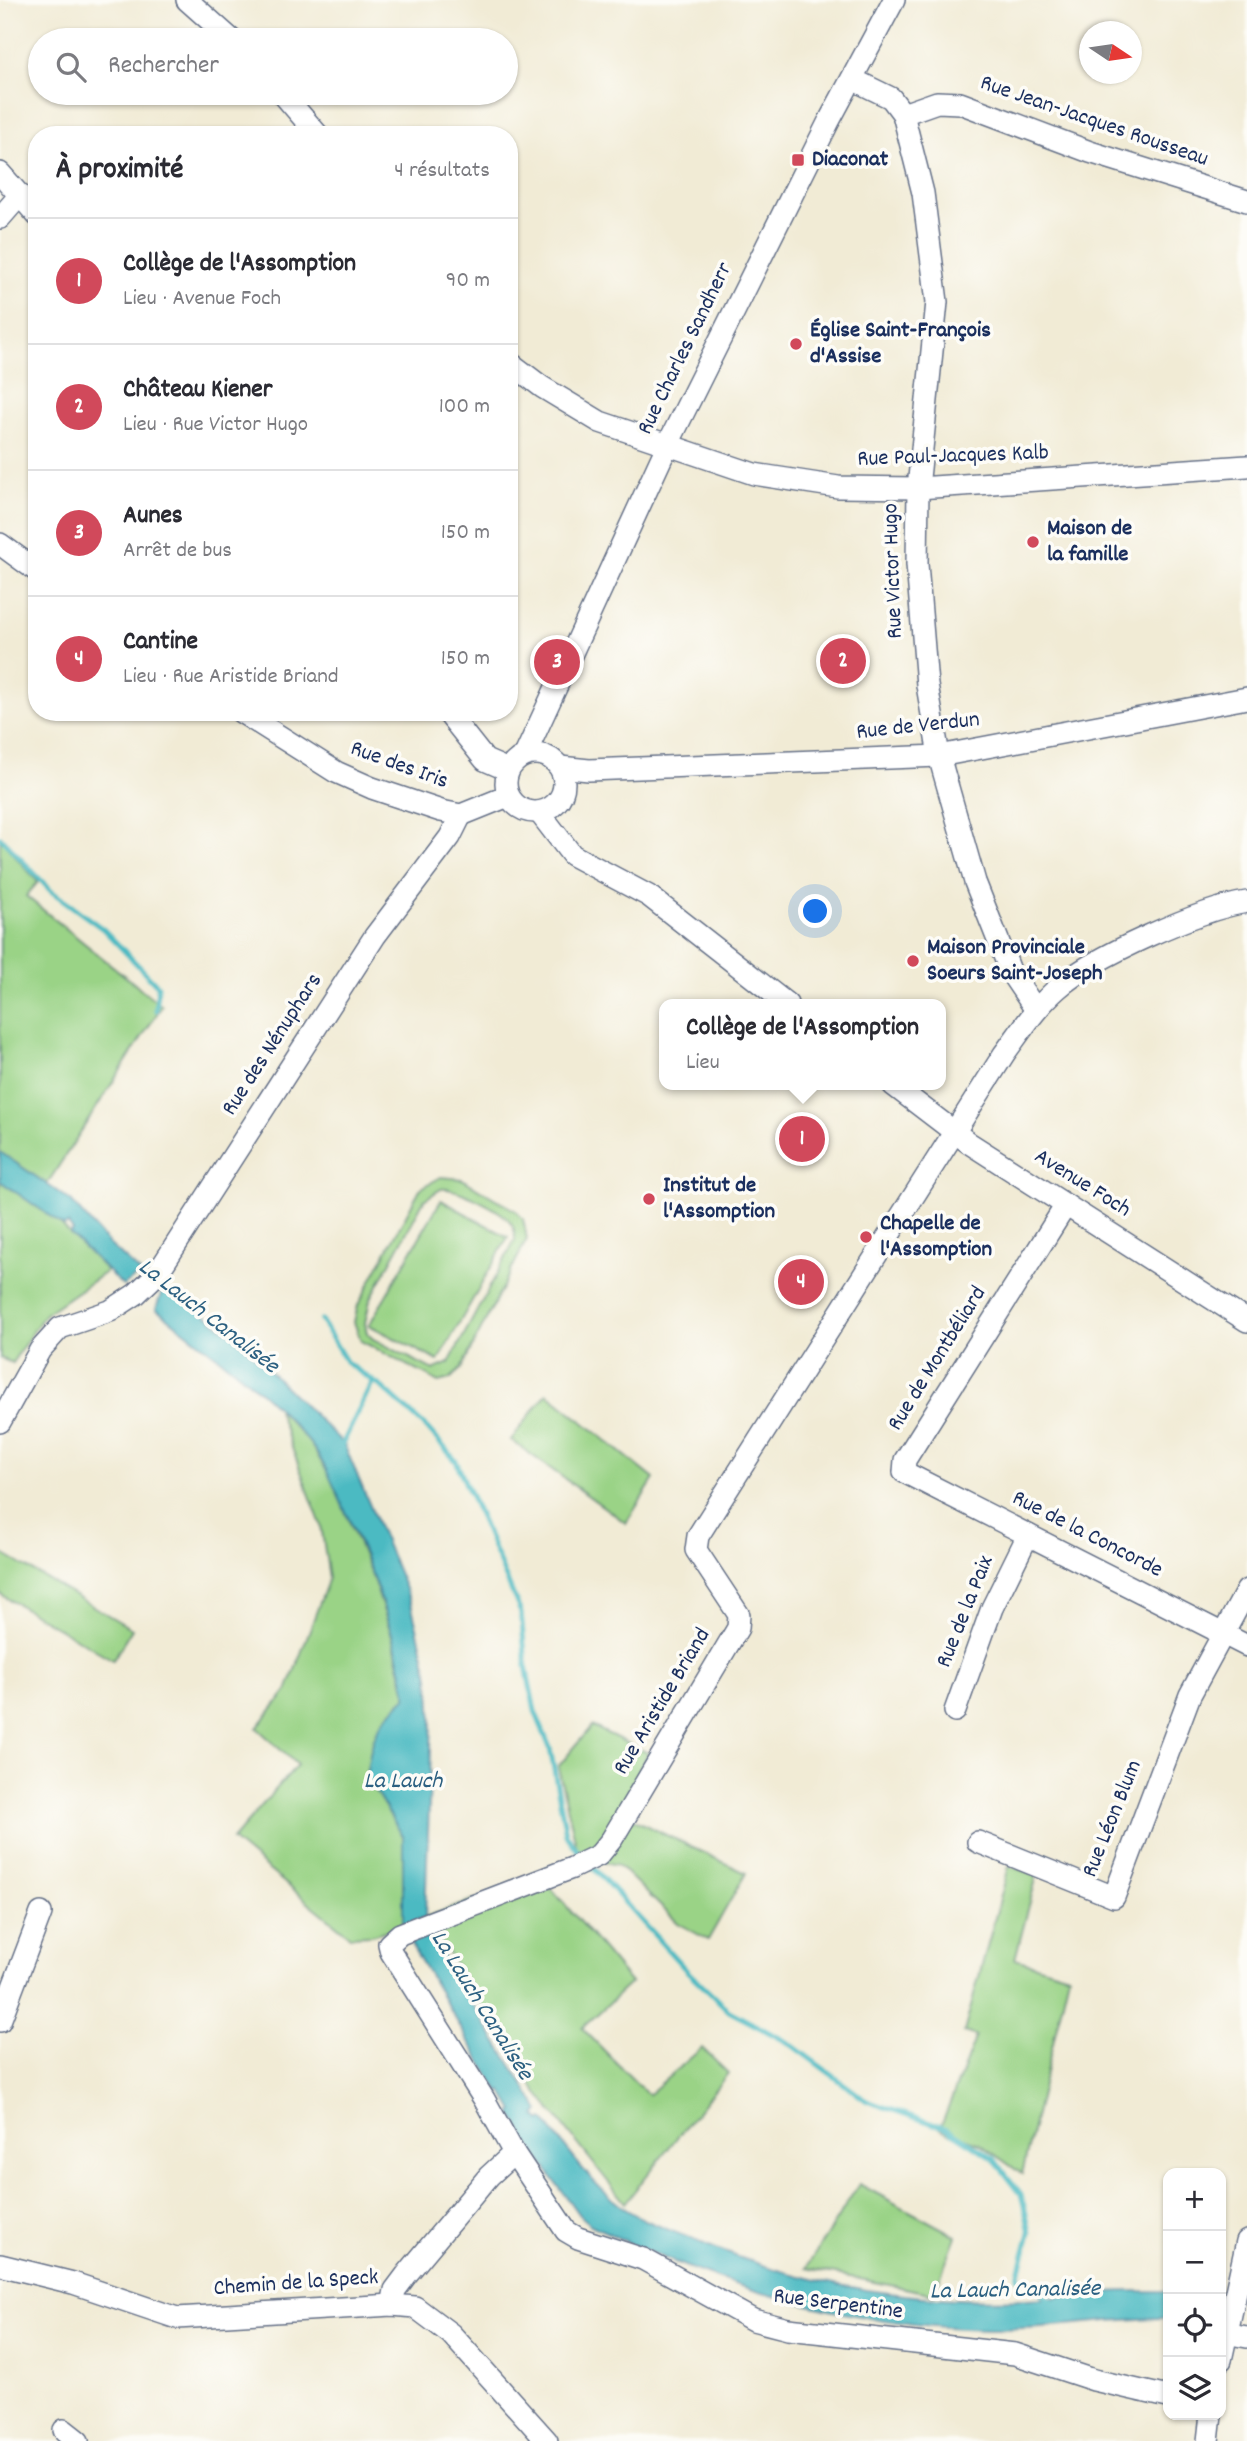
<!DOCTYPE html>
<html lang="fr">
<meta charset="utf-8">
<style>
:root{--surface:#fff;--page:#f2f2f3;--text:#2b2b33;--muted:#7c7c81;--line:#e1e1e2;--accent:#d1495b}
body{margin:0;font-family:Dekko,sans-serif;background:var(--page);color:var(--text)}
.controls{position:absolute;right:21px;bottom:21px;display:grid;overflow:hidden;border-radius:14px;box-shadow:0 2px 5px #0004}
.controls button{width:63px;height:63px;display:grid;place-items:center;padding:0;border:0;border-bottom:2px solid var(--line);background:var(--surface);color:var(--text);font:35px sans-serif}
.compass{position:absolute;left:1079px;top:21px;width:63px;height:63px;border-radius:50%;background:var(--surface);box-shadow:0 2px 5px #0004;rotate:103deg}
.you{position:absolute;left:816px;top:912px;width:24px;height:24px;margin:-18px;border:5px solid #fff;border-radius:50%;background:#1a73e8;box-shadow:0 0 0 10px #1a73e833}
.badge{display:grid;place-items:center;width:46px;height:46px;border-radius:50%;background:var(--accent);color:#fff;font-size:23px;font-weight:700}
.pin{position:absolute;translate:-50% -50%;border:4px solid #fff;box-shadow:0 2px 7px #0006}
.popup{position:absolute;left:659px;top:999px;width:287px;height:91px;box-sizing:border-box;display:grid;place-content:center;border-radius:14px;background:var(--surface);filter:drop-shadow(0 2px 5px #0005);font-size:23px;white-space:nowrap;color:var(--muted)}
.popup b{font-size:26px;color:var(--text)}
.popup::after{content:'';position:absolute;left:50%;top:100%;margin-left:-14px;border:14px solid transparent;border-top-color:var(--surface)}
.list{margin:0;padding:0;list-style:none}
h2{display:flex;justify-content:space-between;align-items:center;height:91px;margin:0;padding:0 28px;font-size:30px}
h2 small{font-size:23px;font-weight:400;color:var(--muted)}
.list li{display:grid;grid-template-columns:46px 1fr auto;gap:21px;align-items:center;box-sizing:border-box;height:126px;padding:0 28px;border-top:2px solid var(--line)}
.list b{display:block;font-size:26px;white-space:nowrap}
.list p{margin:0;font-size:23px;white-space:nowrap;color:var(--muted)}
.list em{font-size:23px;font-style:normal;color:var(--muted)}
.icon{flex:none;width:38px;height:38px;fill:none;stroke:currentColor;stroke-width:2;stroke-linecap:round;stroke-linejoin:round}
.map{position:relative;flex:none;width:1247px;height:2441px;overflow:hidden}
.search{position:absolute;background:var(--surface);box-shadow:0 2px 5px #0004;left:28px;top:28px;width:490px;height:77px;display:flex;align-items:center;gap:18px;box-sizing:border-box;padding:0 24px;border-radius:38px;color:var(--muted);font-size:26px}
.panel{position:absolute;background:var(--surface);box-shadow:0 2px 5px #0004;left:28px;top:126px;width:490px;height:595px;border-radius:28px}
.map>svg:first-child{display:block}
</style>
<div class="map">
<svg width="1247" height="2441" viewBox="0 0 1247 2441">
<rect width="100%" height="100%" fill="#fdfcf7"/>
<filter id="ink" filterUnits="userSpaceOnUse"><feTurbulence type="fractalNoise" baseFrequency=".0143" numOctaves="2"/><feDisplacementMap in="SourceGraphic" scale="14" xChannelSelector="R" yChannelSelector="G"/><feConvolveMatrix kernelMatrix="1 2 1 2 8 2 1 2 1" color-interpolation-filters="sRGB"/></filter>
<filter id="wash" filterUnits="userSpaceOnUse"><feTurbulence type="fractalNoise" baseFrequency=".00686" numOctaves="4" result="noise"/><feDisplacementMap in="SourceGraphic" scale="28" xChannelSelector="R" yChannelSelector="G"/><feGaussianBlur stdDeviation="1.57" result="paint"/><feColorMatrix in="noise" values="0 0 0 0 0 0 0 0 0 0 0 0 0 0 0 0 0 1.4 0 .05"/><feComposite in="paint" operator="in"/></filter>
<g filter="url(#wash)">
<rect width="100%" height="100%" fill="#f1ebd5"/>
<g fill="#9ad386" stroke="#5a8172" stroke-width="2" fill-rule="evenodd">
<path d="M0,839L38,882L26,896L162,1006L47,1184L0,1152Z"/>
<path d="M441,1177L462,1179L516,1211L523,1219L527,1239L461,1369L450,1379L439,1382L361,1341L354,1322L358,1305L420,1189ZM441,1189C455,1187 503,1210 511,1223C515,1229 515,1234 515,1240L449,1363L433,1370L373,1339L367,1333L365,1323L370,1300L424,1200Z"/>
<path d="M0,1181L57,1221L107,1271L45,1314L12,1363L0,1358Z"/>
<path d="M441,1200L508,1237L438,1361L369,1325Z"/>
<path d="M547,1393L654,1479L626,1523L511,1440Z"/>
<path d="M277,1408L310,1443L332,1480L372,1576L392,1636L407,1697C375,1724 373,1736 366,1776L403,1836V1926L371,1935L350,1936L232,1840L297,1765L257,1728L287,1691L329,1578L321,1525Z"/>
<path d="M0,1552L132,1629L113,1660L0,1594Z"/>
<path d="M592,1726L648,1753L618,1812L746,1873L708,1940L678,1923L618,1865L579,1857L558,1767Z"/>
<path d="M1009,1866L1037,1875L1015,1959L1069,1975L1022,2174L980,2144L940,2129L976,2036L964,2032Z"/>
<path d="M542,1877L631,1983L582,2028L648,2095L702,2048L728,2073L625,2203L536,2091L425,1917Z"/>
<path d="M859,2184L956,2236L934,2294L806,2268Z"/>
</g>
<g fill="#4bbac2" stroke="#337490" stroke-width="2">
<path d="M0,1152L71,1201L108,1243L141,1273L123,1286L70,1234L73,1231L68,1224L64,1226L0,1181Z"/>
<path d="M163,1288L191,1303L237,1339L344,1444L411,1603L429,1677L432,1720L425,1917L403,1926V1836L366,1776C373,1736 375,1724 407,1697C395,1631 371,1566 343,1506C332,1483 324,1460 308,1441C264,1387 209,1351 156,1309Z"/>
<path d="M432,1930L445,1960L540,2111L536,2115L541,2121L544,2119C565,2147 593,2186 621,2206C643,2222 674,2231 699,2242C833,2298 968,2310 1110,2292C1129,2290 1149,2292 1168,2291V2318C1107,2318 1049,2330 988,2329C845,2326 716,2286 589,2224L579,2215L532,2149L511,2113L514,2111L502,2091L499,2092L408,1939Z"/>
</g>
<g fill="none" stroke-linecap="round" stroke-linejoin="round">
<g stroke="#4bbac2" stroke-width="5">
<path d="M0,837L51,891L103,929L158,986L156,1010"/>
<path d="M321,1320L347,1363L383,1388L427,1428L456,1461L521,1613L526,1666L535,1711L550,1748L566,1834L583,1858"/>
<path d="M341,1447L373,1381"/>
<path d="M590,1864L687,1971L729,2011L789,2043L867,2101L948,2129L993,2158L1021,2194L1027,2218L1030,2233L1018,2277L1055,2303"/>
</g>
</g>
</g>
<g filter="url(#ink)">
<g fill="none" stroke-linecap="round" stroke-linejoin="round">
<defs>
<g id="minor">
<path d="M187,0L232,40"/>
<path d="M852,79L891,98L903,114L923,193L937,302L918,488L917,564L927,685L939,756L975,882L1011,973L1036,1010"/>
<path d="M282,93L318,135"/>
<path d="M903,114L937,102L960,103L1090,152L1247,201"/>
<path d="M0,173L37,215"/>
<path d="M0,218L20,195"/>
<path d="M509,362L542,387L600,422L754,474L838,487L918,488L1247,466"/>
<path d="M0,544L37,571"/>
<path d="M241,712L336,772L372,788L441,811L461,815L508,796"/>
<path d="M447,712L485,760L508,770"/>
<circle cx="535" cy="783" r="29"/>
<path d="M525,755L667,446L829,121L894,0"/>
<path d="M560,767L589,770L939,756L1247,698"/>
<path d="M539,812L572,855L649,896L787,1004"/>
<path d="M893,1085L969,1143L1247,1321"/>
<path d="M1066,1205L905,1460L904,1472L1247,1646"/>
<path d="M0,1422L40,1350L60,1328L110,1311L136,1294L157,1274L375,936L450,837L461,815"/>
<path d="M955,1711L992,1608L1028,1535"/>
<path d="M978,1842L1114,1897L1190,1695L1247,1590"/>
<path d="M0,2021L41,1913"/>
<path d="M0,2265L73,2283L177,2318L392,2305L415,2307L451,2334L547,2441"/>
<path d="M392,2305L395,2290L407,2274L489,2176L514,2153"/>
<path d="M1225,2333L1247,2337"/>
<path d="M1221,2360L1247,2241"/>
<path d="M1168,2397L1094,2380L1015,2354L788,2329L753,2320L643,2259L578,2238L566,2231L514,2153L484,2099L391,1952L389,1944L400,1934L572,1868L599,1855L612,1839L738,1628L739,1615L696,1550L698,1536L1004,1054C1021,1031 1036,1007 1058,988C1093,957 1200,909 1247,902"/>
<path d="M64,2430L78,2441"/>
<path d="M1208,2441L1211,2415"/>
</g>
</defs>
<use href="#minor" stroke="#667188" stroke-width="24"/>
<use href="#minor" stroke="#fff" stroke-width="21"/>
</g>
</g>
<g fill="#d1495b" stroke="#fdfcf7" stroke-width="2.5">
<rect x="791" y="153" width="14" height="14" rx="3.5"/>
<circle cx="796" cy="344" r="7"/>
<circle cx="1033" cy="542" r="7"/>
<circle cx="913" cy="961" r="7"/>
<circle cx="649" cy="1199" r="7"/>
<circle cx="866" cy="1237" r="7"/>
</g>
<g text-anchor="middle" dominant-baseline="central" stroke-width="7" stroke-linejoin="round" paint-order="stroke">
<g font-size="23" fill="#1b2f5e" stroke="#fdfcf7">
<text transform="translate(1094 122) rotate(19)">Rue Jean-Jacques Rousseau</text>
<text transform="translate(686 349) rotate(-64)">Rue Charles Sandherr</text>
<text transform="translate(953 457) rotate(-2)">Rue Paul-Jacques Kalb</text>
<text transform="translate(894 571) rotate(-92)">Rue Victor Hugo</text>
<text transform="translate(918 727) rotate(-6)">Rue de Verdun</text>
<text transform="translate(399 766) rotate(20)">Rue des Iris</text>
<text transform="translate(273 1045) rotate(-57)">Rue des Nénuphars</text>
<text transform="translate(1082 1184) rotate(32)">Avenue Foch</text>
<text transform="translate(938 1359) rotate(-58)">Rue de Montbéliard</text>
<text transform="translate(1087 1535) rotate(27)">Rue de la Concorde</text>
<text transform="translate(966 1612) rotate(-68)">Rue de la Paix</text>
<text transform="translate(663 1702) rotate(-59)">Rue Aristide Briand</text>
<text transform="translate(1113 1819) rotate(-68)">Rue Léon Blum</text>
<text transform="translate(296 2284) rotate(-4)">Chemin de la Speck</text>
<text transform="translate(838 2305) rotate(7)">Rue Serpentine</text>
</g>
<g font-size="23" font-weight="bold" fill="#1b2f5e" stroke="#fdfcf7" text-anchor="start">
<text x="812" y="160">Diaconat</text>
<text x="810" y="331">Église Saint-François<tspan x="810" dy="26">d'Assise</tspan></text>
<text x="1047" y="529">Maison de<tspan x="1047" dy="26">la famille</tspan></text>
<text x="927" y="948">Maison Provinciale<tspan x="927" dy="26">Soeurs Saint-Joseph</tspan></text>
<text x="663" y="1186">Institut de<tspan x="663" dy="26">l'Assomption</tspan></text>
<text x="880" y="1224">Chapelle de<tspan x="880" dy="26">l'Assomption</tspan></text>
</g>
<g font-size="24" font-style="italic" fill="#2c6081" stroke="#fdfcf7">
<text transform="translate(208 1317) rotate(38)">La Lauch Canalisée</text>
<text x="403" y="1782">La Lauch</text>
<text transform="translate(481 2006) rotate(58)">La Lauch Canalisée</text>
<text transform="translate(1015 2291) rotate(-1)">La Lauch Canalisée</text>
</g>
</g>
</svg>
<div class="controls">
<button>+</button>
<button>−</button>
<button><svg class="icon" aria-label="locate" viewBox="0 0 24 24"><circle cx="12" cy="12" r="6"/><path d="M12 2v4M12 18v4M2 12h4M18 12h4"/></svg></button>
<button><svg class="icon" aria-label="layers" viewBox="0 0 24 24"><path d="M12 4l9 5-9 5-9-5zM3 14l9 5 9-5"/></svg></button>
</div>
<svg class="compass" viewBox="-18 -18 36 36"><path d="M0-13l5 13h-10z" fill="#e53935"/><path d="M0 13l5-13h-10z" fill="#7c7c81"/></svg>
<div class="you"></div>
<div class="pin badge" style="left:802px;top:1139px">1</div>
<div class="popup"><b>Collège de l'Assomption</b>Lieu</div>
<div class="pin badge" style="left:843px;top:661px">2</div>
<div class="pin badge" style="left:557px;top:662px">3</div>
<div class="pin badge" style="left:801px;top:1282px">4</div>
<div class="search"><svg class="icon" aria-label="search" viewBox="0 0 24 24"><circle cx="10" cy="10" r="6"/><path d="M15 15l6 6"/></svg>Rechercher</div>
<section class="panel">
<h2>À proximité<small>4 résultats</small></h2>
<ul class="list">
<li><span class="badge">1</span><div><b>Collège de l'Assomption</b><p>Lieu · Avenue Foch</p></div><em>90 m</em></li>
<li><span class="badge">2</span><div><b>Château Kiener</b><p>Lieu · Rue Victor Hugo</p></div><em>100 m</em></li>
<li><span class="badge">3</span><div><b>Aunes</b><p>Arrêt de bus</p></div><em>150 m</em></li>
<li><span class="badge">4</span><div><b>Cantine</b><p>Lieu · Rue Aristide Briand</p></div><em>150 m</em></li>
</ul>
</section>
</div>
